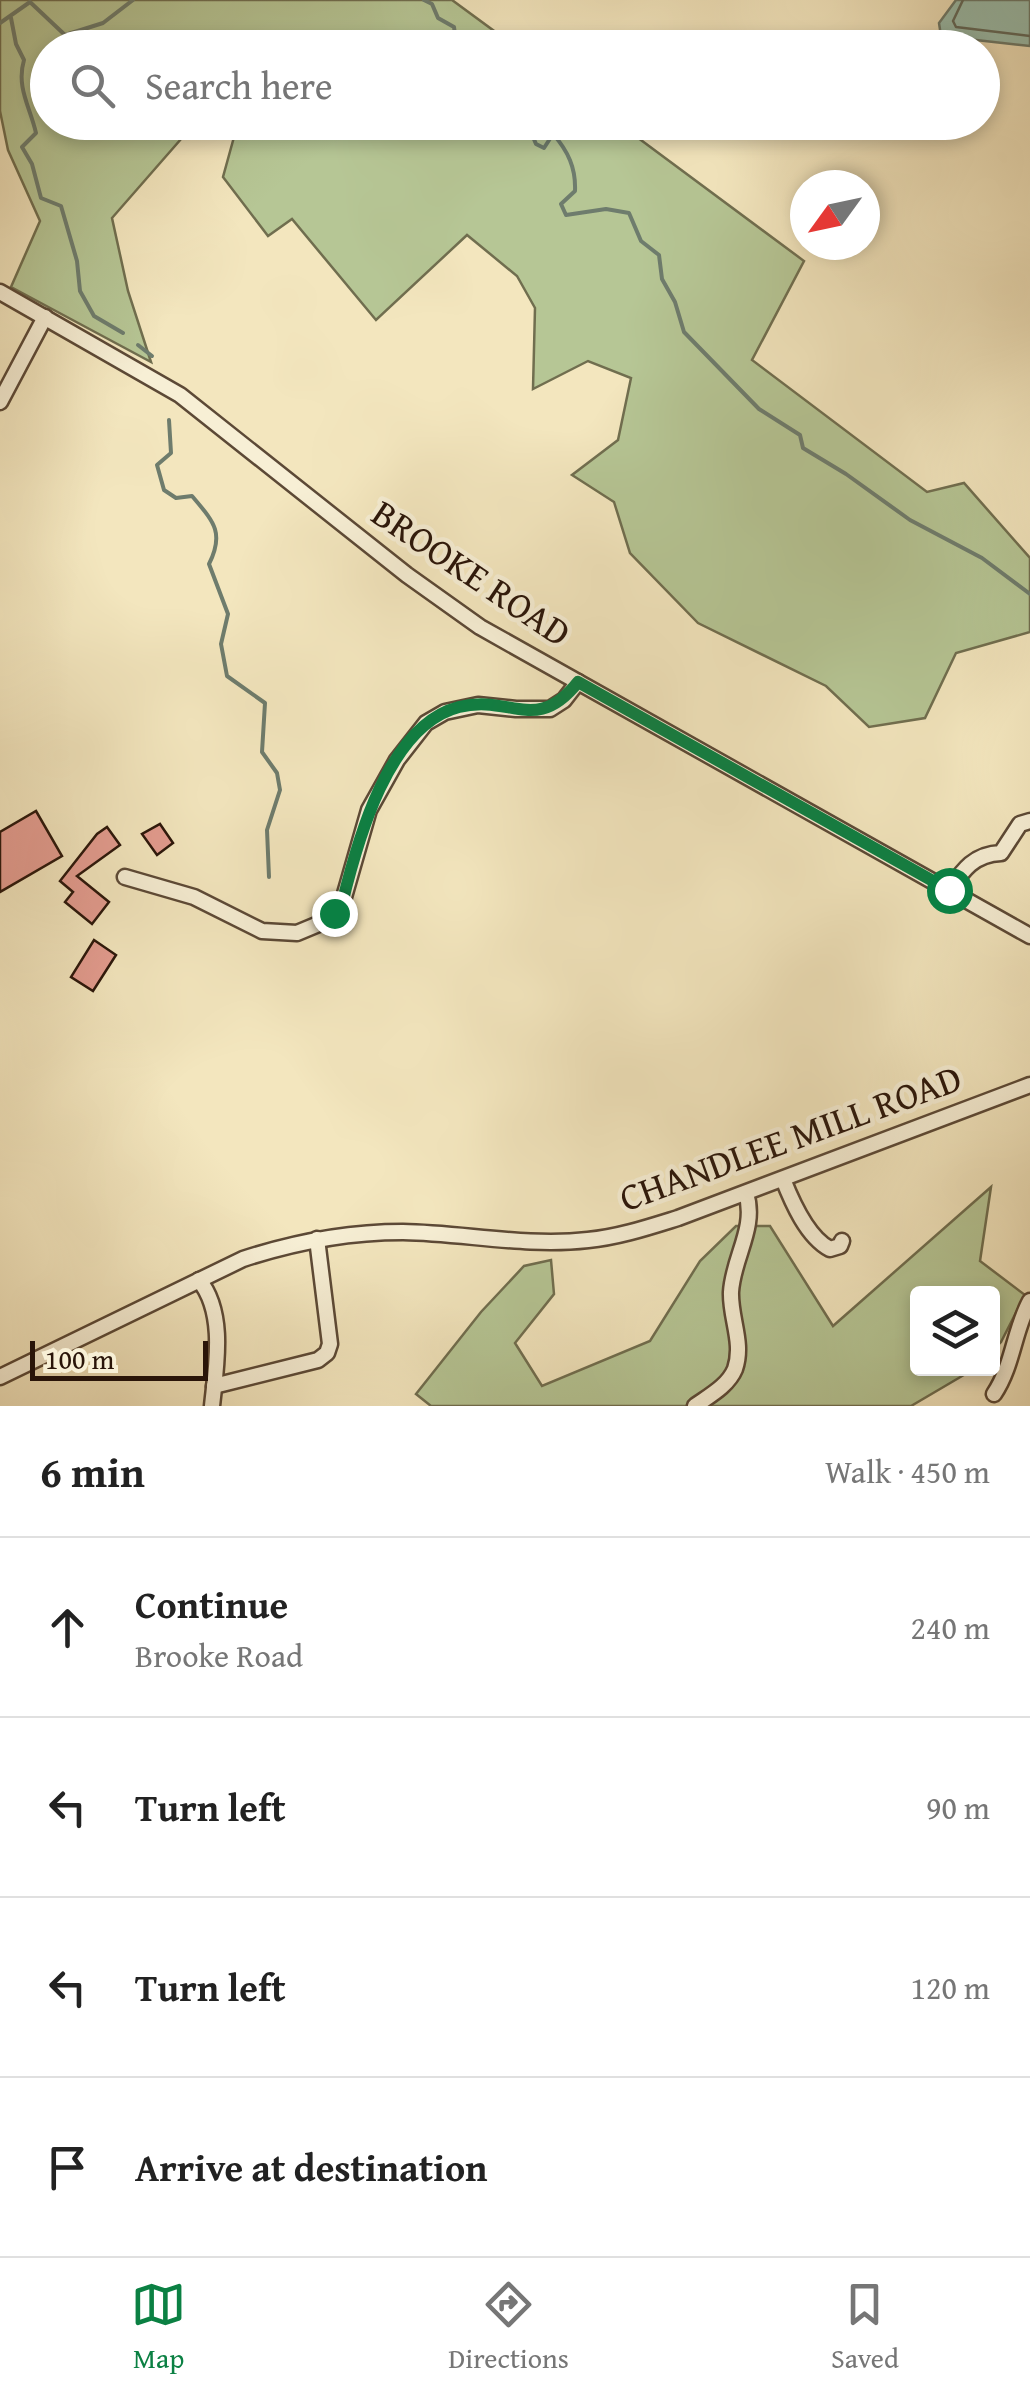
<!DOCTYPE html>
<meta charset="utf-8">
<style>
:root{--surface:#fff;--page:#f2f2f2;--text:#222;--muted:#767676;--line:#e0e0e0;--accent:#0b8043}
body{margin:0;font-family:"Gentium Book Plus",serif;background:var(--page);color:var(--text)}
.controls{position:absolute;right:30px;bottom:30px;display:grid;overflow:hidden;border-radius:10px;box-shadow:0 5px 15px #0003}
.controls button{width:90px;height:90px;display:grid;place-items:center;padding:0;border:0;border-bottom:2px solid var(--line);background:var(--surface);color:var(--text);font:50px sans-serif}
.compass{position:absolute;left:790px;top:170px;width:90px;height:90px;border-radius:50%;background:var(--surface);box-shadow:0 5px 15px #0003;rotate:237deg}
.scale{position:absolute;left:30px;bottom:25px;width:178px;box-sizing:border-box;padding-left:10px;border:5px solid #2a1509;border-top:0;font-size:28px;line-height:35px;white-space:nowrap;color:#2a1509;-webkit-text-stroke:8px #f7efd5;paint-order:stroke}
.stop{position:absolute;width:30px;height:30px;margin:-22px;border:8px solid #0b8043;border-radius:50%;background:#fff}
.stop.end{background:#0b8043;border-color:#fff;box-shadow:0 2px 10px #0008}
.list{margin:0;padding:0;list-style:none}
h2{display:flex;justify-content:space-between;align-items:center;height:130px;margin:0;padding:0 40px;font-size:42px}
h2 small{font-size:32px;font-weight:400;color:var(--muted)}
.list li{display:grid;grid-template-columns:65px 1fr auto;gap:30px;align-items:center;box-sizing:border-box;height:180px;padding:0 40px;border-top:2px solid var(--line)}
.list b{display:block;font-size:38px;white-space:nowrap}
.list p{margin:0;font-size:32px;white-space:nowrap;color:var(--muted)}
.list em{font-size:32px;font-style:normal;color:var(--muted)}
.icon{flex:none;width:55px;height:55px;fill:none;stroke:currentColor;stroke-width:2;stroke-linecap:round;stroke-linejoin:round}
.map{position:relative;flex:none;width:1030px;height:1406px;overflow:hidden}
.search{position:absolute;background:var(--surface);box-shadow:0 5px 15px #0003;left:30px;right:30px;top:30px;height:110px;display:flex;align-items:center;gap:25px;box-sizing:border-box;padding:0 35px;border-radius:55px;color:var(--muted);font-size:38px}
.sheet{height:850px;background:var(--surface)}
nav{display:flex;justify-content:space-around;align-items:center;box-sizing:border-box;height:140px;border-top:2px solid var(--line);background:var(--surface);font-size:28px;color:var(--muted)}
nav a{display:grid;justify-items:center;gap:5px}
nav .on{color:var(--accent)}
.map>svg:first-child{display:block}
</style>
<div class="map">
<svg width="1030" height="1406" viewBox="0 0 1030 1406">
<rect width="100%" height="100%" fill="#f3e6be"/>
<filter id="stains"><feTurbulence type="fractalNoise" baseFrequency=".002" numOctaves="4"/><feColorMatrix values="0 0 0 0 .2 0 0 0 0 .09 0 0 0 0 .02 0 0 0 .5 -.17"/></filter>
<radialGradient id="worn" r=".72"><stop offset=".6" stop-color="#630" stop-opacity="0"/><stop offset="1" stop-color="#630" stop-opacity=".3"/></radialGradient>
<g fill="#b6c695" stroke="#706e4f" stroke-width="2.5">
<path d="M0,0H452L516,47L48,48V122L195,123L112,218L128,291L151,362L11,287L40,221L8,150L0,111Z"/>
<path d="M214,123H618L804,261L752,360L927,492L964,483L1030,558V632L956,653L925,718L869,727L826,686L698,623L630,553L614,502L572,475L618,440L631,378L588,361L533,389L535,308L517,276L467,235L376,320L292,219L268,236L223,177L234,137Z"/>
<path d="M991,1187L980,1261L1025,1295L1001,1342L993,1350L992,1294H918V1368L974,1369L911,1406H431L416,1394L481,1312L524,1266L551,1260L554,1294L515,1343L542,1386L650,1341L700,1261L736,1226H770L833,1326Z"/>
</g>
<path fill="#9bc0af" stroke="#6e7c6d" stroke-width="2.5" d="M956,0H1030V46L941,36L939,23Z"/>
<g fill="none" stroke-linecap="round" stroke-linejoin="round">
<path stroke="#626a5c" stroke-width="2.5" d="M963,0L953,21L956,27L1030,36"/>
<g stroke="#6e7c6d" stroke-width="4">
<path d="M424,0L432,4L438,18L454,27L457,48"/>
<path d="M11,18L16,44L24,60C16,87 30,107 36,133L22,147L32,164L41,198L61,206L77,261L80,291L94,316L123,333"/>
<path d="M0,23L30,2L65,35L103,23L133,0"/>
<path d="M493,122L492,132L501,136L528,125L536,144L544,148L553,134C568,151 576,168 575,191L561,204L566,215L606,209L629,213L641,241L659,255L662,279L675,302L684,332L759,409L800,435L803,448L846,474L910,520L982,558L1030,594"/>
<path d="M138,345L152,356"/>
<path d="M169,420L171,453L157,465L164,490L176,498L192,496C213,521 225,532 209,564L228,614L221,644L227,676L265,703L262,752L277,773L280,790L267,830L269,877"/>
</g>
</g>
<g fill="#e49c90" stroke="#2a1509" stroke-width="2.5">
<path d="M36,811L62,856L0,892V832Z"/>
<path d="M160,824L173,843L157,855L142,834Z"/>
<path d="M107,827L120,845L77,876L109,902L92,924L65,902L73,892L60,881L97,834Z"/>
<path d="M94,940L116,955L93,991L71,977Z"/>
</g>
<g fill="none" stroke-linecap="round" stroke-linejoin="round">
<defs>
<g id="minor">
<path d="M0,292L180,395L407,575L480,627L1030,936"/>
<path d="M0,402L45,317"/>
<path d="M125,877L194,897L262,931L297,933L321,923L342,904L369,810L397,760L426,723L445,712L478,705L516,709H550L564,700L578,682"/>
<path d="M949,890C963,870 974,854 1001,853L1020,824L1030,821"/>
<path d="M783,1179C792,1202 807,1237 830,1249L840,1246L842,1241"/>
<path d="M199,1280C226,1313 216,1367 212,1406"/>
<path d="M0,1377L243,1259C295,1242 348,1232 403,1232C464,1233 526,1247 588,1240C619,1237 649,1227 678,1218L1030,1085"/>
<path d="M214,1386L318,1360L327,1353L330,1344L317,1239"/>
<path d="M994,1394C1013,1366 1014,1330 1030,1301"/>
<path d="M695,1406C709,1396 728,1386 735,1369C744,1343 730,1318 731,1292C733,1257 757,1228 746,1193"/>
</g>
</defs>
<use href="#minor" stroke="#5c4936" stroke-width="19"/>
<use href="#minor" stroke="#f7efd5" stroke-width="14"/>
</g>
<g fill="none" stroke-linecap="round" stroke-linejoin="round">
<path stroke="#0b8043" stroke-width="12" d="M334,913L342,904C357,842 388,725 459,707C511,694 536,735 578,682L949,890"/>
</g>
<g text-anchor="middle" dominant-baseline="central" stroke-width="9" stroke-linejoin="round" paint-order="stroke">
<g font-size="38" fill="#2a1509" stroke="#f7efd5">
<text transform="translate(472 572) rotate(34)">BROOKE ROAD</text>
<text transform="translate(790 1137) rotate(-20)">CHANDLEE MILL ROAD</text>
</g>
</g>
<rect width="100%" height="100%" filter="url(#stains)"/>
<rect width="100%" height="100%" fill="url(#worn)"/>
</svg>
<div class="controls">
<button><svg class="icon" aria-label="layers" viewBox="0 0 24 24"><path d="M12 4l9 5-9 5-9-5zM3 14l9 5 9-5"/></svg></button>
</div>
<svg class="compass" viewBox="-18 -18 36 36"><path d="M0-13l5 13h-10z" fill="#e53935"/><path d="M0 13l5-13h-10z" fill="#767676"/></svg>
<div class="scale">100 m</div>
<div class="stop" style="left:949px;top:890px"></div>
<div class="stop end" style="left:334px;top:913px"></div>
<div class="search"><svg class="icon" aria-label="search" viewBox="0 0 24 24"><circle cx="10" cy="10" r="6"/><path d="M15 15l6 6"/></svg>Search here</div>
</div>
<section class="sheet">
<h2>6 min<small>Walk · 450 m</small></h2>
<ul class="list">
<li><svg class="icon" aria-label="ahead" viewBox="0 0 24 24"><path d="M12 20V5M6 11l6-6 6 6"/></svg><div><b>Continue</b><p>Brooke Road</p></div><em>240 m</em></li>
<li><svg class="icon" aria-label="left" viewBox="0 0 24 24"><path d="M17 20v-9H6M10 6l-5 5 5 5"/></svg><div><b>Turn left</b></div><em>90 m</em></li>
<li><svg class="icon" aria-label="left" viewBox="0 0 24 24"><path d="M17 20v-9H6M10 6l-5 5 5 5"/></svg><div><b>Turn left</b></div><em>120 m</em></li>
<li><svg class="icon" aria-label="arrive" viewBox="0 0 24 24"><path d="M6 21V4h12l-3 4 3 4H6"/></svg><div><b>Arrive at destination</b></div></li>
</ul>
</section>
<nav>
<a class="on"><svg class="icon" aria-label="map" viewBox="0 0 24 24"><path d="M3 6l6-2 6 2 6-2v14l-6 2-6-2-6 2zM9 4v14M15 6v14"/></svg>Map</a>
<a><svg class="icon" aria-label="directions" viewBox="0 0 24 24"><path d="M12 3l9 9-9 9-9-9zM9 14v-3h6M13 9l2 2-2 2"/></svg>Directions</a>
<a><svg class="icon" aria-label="saved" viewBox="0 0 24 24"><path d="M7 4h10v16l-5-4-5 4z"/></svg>Saved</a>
</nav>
